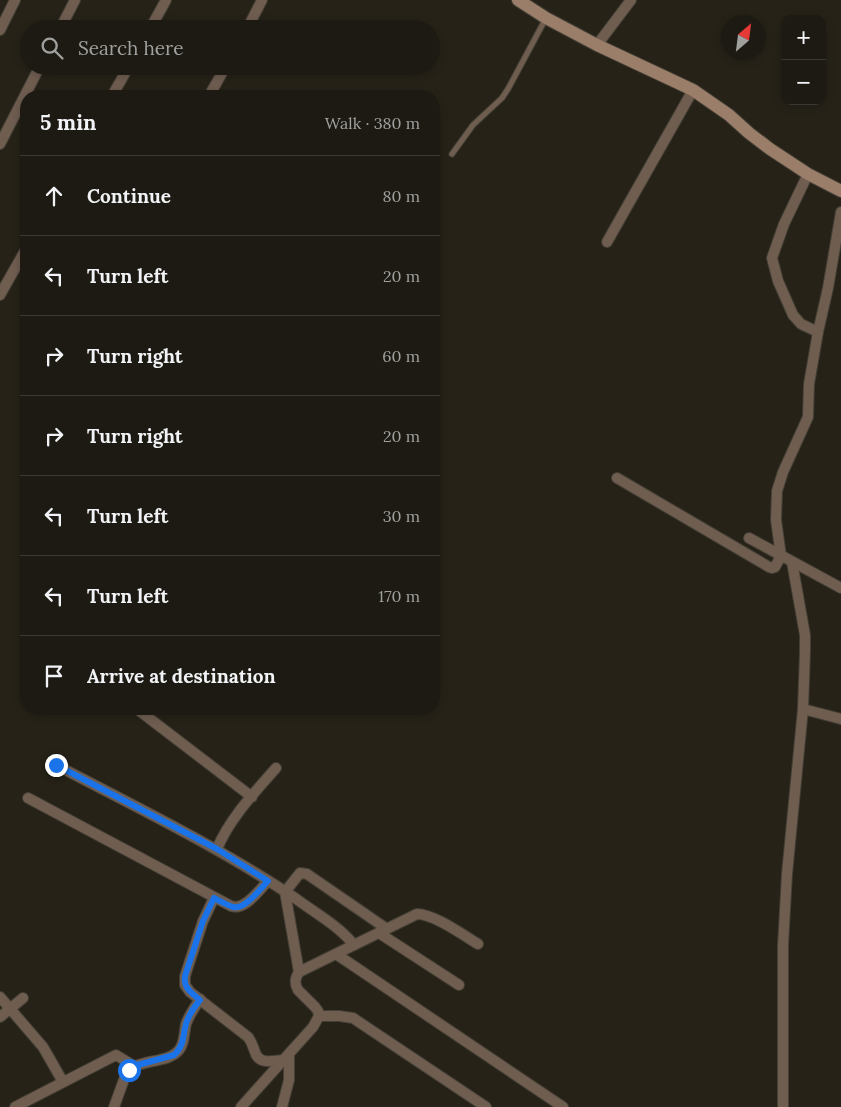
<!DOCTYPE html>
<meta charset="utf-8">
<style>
:root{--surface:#1c1a12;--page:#292720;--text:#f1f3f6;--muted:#a0a19f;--line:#3a3832}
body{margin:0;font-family:Lora,serif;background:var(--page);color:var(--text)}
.controls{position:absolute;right:15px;top:15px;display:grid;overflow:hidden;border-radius:10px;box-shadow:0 2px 8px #0003}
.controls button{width:45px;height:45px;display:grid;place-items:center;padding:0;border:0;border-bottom:1px solid var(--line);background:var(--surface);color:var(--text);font:25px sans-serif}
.compass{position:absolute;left:721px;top:15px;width:45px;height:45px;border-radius:50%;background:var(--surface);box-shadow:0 2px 8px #0003;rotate:28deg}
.stop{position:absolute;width:15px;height:15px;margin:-11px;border:4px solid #1a73e8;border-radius:50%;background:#fff}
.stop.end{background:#1a73e8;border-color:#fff;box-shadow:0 1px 5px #0008}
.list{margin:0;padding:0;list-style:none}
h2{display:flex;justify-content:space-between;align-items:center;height:65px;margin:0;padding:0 20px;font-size:21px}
h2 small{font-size:16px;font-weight:400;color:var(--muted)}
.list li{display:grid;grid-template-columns:32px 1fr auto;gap:15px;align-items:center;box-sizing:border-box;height:80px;padding:0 20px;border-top:1px solid var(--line)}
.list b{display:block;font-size:19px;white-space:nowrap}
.list em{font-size:16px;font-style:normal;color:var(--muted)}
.icon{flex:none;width:28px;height:28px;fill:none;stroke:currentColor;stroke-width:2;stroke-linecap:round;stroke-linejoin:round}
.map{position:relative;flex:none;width:841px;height:1107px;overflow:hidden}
.search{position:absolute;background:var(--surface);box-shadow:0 2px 8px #0003;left:20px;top:20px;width:420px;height:55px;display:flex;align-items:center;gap:12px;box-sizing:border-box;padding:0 18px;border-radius:28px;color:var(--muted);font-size:19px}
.panel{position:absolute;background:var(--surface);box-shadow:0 2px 8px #0003;left:20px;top:90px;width:420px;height:625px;border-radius:20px}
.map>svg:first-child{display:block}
</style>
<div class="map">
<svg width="841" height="1107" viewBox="0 0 841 1107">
<rect width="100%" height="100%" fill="#262218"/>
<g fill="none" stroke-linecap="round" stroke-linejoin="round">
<defs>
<path id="lane" d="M452,154L473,125L502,98L508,89L546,18"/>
<g id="street">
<path d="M60,29L75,0"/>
<path d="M150,29L166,0"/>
<path d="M247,29L262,0"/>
<path d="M0,30L15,0"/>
<path d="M597,45L631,0"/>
<path d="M112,96L129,66"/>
<path d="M209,96L226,66"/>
<path d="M0,144L40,66"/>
<path d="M808,174L784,224L772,258L778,281L793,315L801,324L818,332"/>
<path d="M607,242L693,90"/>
<path d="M0,295L26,249"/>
<path d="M617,478L769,567L772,568L775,567L781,556L776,520L777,491L783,472L808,417L809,384L818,332L828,288L841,212"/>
<path d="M749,538L841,588"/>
<path d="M137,709L252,797"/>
<path d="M803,709L841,719"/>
<path d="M56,765C136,807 219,847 295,898C315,913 338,925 354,945"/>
<path d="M28,798L231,906C245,911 259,890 268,881"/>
<path d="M217,849C229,819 255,792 276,768"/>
<path d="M214,898L203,921L185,976V985L190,992L248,1037C252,1042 253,1047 255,1052C259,1065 273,1061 283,1060"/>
<path d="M379,933L459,985"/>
<path d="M336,954L563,1107"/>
<path d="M299,972L285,892L300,873L307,874L387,929"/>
<path d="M0,997L43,1047L63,1082"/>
<path d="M319,1016H339L353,1018L486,1107"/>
<path d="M0,1017L23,998"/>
<path d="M15,1107L116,1055L134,1066"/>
<path d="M114,1107L126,1074C138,1057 167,1065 179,1050C185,1043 184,1032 186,1024C189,1015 195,1007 200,999"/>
<path d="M241,1107L313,1027L319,1016L318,1011L315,1007L298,990C294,983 295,978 299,972L417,914C434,914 463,935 478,944"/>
<path d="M282,1107L289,1080V1054"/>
<path d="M783,1107V945L787,874L803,709L805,652V635L792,562"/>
</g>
<path id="secondary" d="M518,0L546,18L597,45L693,90L729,115L749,133L770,149L808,174L841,191"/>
</defs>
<use href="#lane" stroke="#433f35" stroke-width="7"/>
<use href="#street" stroke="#433f35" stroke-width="12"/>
<use href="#secondary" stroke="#433f35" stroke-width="14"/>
<use href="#lane" stroke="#6f5d50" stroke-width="5"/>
<use href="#street" stroke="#6f5d50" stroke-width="10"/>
<use href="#secondary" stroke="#9a7e69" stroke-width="12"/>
</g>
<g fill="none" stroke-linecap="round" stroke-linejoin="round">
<path stroke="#1a73e8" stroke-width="6" d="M56,765L217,849L268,881C260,889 245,910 233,907C227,905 220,901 214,898L203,921L185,976C183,988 192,993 200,1000C195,1006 190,1013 187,1021C182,1034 186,1044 174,1055L134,1066L129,1070"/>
</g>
</svg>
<div class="controls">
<button>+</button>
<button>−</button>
</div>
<svg class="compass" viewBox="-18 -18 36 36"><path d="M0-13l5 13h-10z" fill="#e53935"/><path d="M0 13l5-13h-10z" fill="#a0a19f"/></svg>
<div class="stop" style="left:129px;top:1070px"></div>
<div class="stop end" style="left:56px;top:765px"></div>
<div class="search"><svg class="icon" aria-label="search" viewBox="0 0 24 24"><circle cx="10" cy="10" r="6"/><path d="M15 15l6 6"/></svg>Search here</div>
<section class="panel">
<h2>5 min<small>Walk · 380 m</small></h2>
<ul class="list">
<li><svg class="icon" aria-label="ahead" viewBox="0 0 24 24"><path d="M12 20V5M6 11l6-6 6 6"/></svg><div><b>Continue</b></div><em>80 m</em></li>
<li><svg class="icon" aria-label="left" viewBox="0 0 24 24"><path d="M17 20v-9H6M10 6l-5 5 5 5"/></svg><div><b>Turn left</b></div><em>20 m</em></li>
<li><svg class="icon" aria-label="right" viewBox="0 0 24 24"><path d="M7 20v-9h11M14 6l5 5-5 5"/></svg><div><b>Turn right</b></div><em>60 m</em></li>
<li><svg class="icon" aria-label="right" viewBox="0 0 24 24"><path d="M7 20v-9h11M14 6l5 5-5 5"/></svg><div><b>Turn right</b></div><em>20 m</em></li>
<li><svg class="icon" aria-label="left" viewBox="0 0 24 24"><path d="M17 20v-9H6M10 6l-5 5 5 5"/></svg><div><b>Turn left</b></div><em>30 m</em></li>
<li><svg class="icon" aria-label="left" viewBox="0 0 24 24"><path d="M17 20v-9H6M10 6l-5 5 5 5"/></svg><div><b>Turn left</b></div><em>170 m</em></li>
<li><svg class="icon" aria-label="arrive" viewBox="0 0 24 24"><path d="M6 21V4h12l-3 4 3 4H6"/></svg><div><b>Arrive at destination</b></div></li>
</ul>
</section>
</div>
